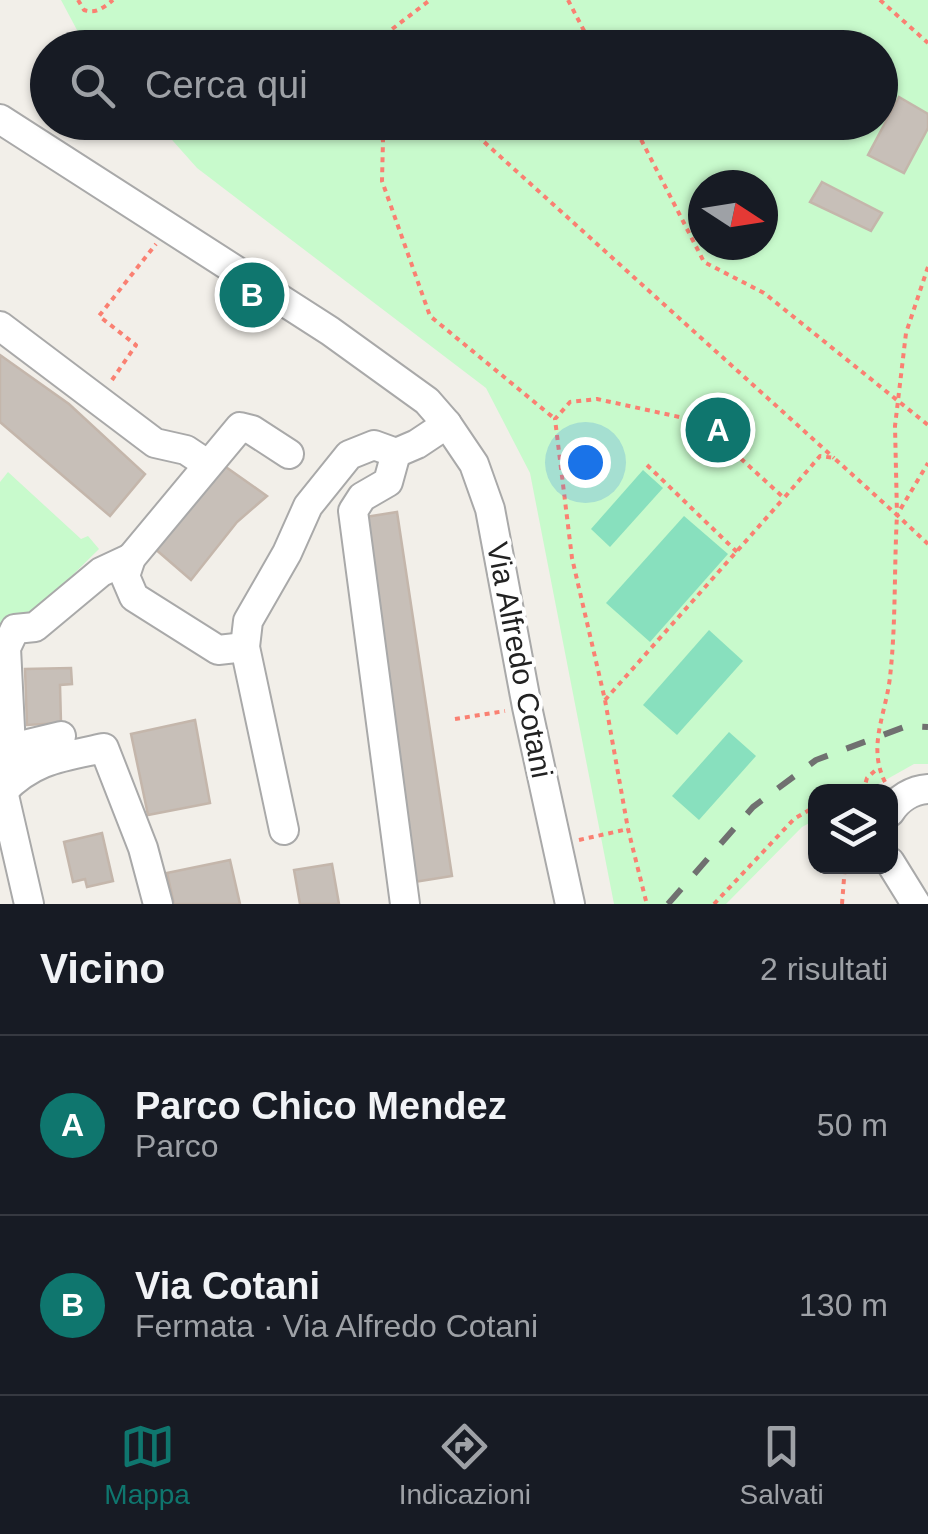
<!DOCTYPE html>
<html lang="it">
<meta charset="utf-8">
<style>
:root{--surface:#171b24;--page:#20242c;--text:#f1f3f6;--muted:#9ea1a6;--line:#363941;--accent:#0f766e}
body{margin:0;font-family:Arial,sans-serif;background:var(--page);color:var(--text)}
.controls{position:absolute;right:30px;bottom:30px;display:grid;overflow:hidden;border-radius:20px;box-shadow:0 2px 8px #0004}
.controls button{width:90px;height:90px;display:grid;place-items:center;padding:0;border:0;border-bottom:2px solid var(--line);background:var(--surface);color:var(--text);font:50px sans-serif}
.compass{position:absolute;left:688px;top:170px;width:90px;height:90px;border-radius:50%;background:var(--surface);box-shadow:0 2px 8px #0004;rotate:102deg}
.you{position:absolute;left:585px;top:462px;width:35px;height:35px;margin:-25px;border:8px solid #fff;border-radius:50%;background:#1a73e8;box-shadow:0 0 0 15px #1a73e833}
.badge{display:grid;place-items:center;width:65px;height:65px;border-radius:50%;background:var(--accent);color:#fff;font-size:32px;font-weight:700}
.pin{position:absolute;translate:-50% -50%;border:5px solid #fff;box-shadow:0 2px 10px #0006}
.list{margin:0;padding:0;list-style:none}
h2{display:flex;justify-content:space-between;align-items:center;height:130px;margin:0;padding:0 40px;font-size:42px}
h2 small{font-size:32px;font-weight:400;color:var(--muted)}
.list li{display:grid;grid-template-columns:65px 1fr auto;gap:30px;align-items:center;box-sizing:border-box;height:180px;padding:0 40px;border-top:2px solid var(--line)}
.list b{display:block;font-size:38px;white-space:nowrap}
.list p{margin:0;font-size:32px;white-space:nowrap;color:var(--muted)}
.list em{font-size:32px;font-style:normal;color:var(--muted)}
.icon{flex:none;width:55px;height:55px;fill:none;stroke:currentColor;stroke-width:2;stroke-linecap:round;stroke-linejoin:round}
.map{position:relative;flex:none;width:928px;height:904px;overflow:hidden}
.search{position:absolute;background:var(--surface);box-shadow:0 2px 8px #0004;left:30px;right:30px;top:30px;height:110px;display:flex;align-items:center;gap:25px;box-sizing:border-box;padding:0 35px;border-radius:55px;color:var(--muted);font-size:38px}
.sheet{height:490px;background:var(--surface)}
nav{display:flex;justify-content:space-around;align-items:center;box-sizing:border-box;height:140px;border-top:2px solid var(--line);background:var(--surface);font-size:28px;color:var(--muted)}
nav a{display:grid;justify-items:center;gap:5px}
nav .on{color:var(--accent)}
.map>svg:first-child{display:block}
</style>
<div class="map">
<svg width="928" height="904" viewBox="0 0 928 904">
<rect width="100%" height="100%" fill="#f2efe9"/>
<g fill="#c8facc" fill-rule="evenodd">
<path d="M61,0H928V764H914L866,791L816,792L815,820L802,827L726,904H614L530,473L486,388L197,168L157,123L880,122V48L92,47L77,30ZM703,185H763V245H703Z"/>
<path d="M8,472L81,539L88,536L99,549L30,617L0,632V482Z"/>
</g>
<g fill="#88e0be">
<path d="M643,470L663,488L610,547L591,529Z"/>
<path d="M684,516L728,554L650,642L606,603Z"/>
<path d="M709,630L743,661L677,735L643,705Z"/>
<path d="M729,732L756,756L699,820L672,796Z"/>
</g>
<g fill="#c7bfb8" stroke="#c4b6ab" stroke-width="2.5">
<path d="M899,97L928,114V128L904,173L868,155Z"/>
<path d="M822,182L882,213L871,231L810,202Z"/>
<path d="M0,355L69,404L145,474L110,516L0,422Z"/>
<path d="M223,465L267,496L237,522L191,580L153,547Z"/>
<path d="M397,512L452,876L414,882L359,518Z"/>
<path d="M71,668L72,684L60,685L61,723L27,725L25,669Z"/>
<path d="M195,720L210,803L148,815L131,734Z"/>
<path d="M102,833L113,881L87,887L85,879L73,882L64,842Z"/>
<path d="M230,860L240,904H174L167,873Z"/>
<path d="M332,864L339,904H300L294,870Z"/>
</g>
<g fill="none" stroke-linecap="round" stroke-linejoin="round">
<defs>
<g id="minor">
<path d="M0,119L330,331L427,401L447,424L474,464L490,509L527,707L570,904"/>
<path d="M0,326L155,443L186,450L207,464"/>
<path d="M396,453L388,482L362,497L353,511L405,904"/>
<path d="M245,647L218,650L134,597L125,576L131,558L240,427L252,430L289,454"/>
<path d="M11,748L61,736"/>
<path d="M0,787L3,791C34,759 62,757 104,748L143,848L158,904"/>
<path d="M890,812C898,799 912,790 928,789"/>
<path d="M284,830L245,647L248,621L287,553L308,506L349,455L374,445L396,453L417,444L447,424"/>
<path d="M890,862L916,904"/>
<path d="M29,904L3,791L11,748L6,648L15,629L35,627L101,572L131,558"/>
</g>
</defs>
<use href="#minor" stroke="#a9a9a9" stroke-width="32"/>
<g stroke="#fa8072" stroke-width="4" stroke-dasharray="5 5" stroke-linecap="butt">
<path d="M78,0L84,10C96,14 103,8 113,0"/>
<path d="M568,0L593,48"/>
<path d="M880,0L928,43"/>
<path d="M379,48L374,43L430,0"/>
<path d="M369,122L383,140L382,181L430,316L555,419"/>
<path d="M462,122L834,458"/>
<path d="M632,122L704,262L764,293L928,425"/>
<path d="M928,267L906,333L895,426L897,515L928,544"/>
<path d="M112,380L136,345L99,316L156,244"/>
<path d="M647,465L737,552"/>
<path d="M605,700L784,498"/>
<path d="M455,719L505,711"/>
<path d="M885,782C867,746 886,714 890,677C896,624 894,569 897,515"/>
<path d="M863,792L867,778L878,768"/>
<path d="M579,840L628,829"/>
<path d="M646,901L628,829L605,700L572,558L555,419L570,402L597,399L684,418L726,445L784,498L820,456L834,458L897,515L928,463"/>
<path d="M714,904L794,819L816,806"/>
<path d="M842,904L845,866"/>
</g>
<use href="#minor" stroke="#fff" stroke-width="28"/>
<path stroke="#707070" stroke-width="6" stroke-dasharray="20 20" stroke-linecap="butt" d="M668,904L753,807L816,760L907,726L928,727"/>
</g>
<g text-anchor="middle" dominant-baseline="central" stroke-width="8" stroke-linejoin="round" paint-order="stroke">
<g font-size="30" fill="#222" stroke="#fff">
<text transform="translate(520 660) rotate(79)">Via Alfredo Cotani</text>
</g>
</g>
</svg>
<div class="controls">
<button><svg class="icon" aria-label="layers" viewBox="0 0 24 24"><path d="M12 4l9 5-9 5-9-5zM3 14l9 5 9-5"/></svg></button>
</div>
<svg class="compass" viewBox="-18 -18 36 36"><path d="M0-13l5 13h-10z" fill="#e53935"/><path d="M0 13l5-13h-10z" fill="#9ea1a6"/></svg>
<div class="you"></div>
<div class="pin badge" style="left:718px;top:430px">A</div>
<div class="pin badge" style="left:252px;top:295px">B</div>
<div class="search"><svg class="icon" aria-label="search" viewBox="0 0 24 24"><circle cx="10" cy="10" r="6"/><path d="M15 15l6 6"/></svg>Cerca qui</div>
</div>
<section class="sheet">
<h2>Vicino<small>2 risultati</small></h2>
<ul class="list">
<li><span class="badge">A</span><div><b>Parco Chico Mendez</b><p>Parco</p></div><em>50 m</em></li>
<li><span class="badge">B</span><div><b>Via Cotani</b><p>Fermata · Via Alfredo Cotani</p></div><em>130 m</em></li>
</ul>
</section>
<nav>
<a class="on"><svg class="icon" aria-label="map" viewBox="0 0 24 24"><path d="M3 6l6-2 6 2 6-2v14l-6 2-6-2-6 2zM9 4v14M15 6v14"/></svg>Mappa</a>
<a><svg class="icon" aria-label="directions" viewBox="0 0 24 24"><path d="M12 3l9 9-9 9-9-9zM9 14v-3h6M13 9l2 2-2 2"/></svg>Indicazioni</a>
<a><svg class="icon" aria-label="saved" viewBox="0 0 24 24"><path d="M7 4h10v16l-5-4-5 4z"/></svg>Salvati</a>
</nav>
